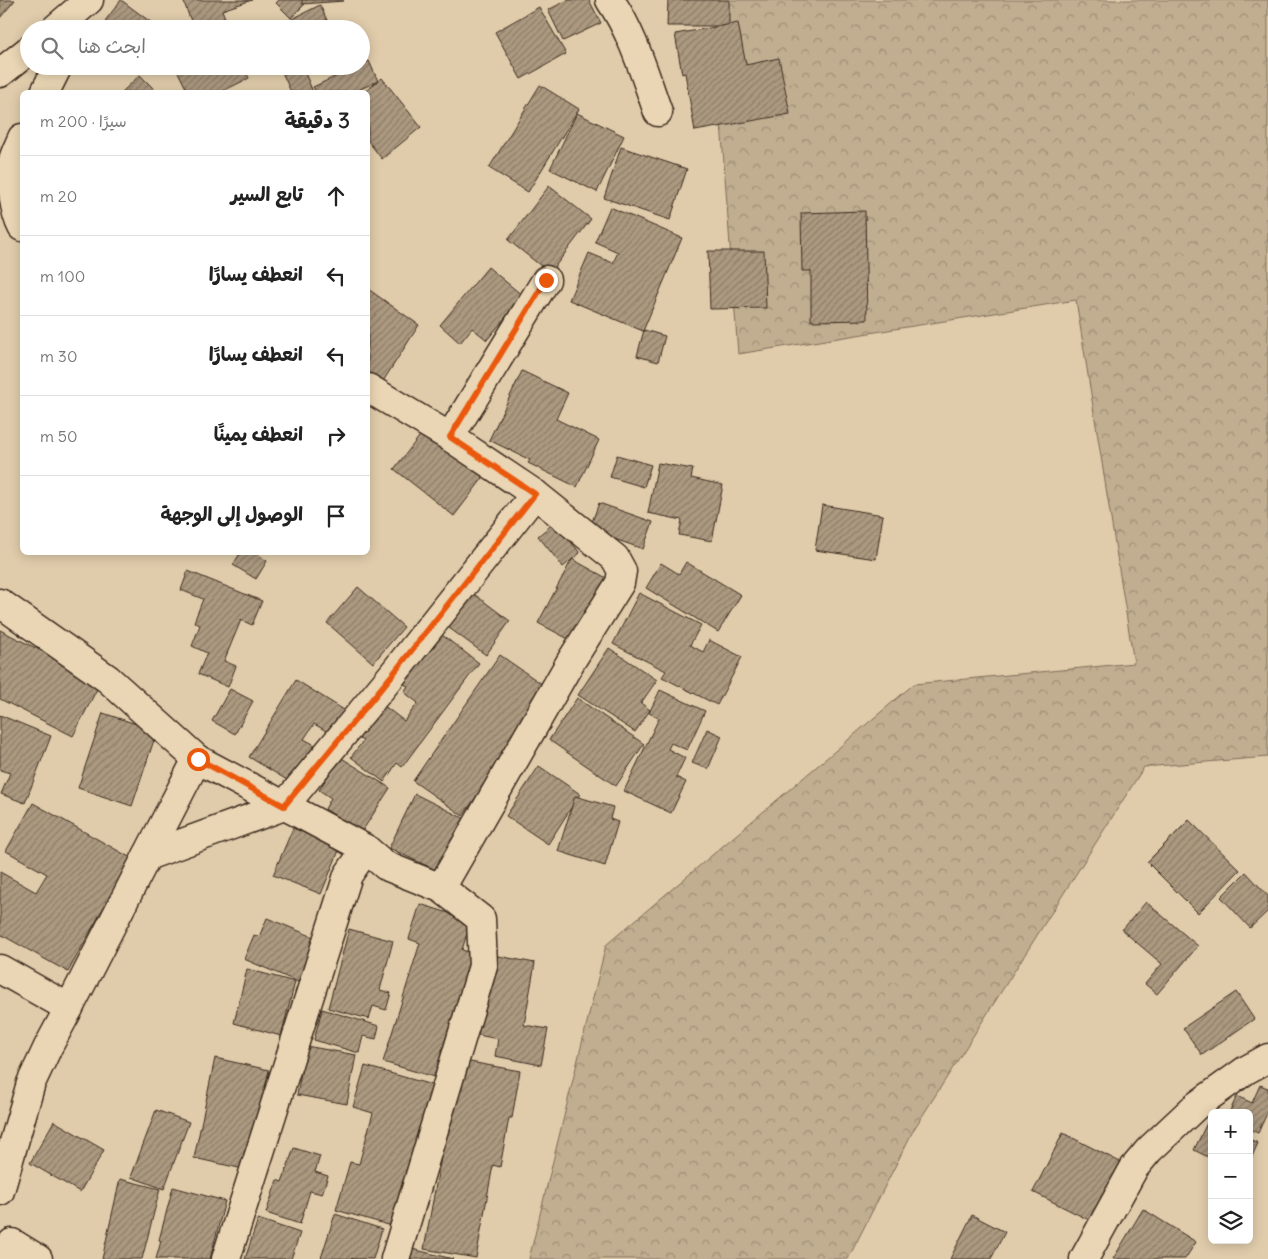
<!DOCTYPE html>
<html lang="ar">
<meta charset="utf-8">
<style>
:root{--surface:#fff;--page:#f2f2f2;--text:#222;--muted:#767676;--line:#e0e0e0}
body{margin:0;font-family:Delius,"Playpen Sans Arabic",sans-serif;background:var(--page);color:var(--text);direction:rtl}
.controls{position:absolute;right:15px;bottom:15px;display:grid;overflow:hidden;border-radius:8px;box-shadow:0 2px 12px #0003}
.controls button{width:45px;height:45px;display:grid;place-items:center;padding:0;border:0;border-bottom:1px solid var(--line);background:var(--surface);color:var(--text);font:25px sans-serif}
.stop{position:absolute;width:15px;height:15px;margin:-11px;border:4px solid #ea580c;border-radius:50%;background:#fff}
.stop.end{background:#ea580c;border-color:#fff;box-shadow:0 1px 5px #0008}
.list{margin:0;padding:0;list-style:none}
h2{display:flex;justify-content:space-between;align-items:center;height:65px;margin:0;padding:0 20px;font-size:21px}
h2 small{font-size:16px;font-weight:400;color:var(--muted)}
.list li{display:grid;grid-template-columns:32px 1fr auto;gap:15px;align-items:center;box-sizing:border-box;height:80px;padding:0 20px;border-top:1px solid var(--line)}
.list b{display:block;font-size:19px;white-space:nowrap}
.list em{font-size:16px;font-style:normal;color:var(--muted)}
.icon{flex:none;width:28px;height:28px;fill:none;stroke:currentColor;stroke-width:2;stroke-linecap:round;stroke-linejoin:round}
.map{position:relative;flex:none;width:1268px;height:1259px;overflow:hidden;direction:ltr}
.search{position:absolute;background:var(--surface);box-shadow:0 2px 12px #0003;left:20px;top:20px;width:350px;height:55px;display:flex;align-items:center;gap:12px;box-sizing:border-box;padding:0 18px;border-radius:28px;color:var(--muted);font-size:19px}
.panel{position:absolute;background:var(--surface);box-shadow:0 2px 12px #0003;left:20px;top:90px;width:350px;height:465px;border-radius:8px;direction:rtl}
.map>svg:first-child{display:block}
</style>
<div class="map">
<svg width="1268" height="1259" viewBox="0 0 1268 1259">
<defs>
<pattern id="forest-crowns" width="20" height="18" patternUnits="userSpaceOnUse" patternTransform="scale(1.25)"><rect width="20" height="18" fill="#c1ae91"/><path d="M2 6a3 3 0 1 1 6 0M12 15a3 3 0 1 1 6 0" fill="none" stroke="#9e8e76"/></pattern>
<pattern id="building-hatch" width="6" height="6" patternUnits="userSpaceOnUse" patternTransform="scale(1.25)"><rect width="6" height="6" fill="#ac9980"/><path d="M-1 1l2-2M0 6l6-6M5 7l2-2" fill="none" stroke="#8d7d68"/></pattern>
</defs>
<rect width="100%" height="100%" fill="#e0ccab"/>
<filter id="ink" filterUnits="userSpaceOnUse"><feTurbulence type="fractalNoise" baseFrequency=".02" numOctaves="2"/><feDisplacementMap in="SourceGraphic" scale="10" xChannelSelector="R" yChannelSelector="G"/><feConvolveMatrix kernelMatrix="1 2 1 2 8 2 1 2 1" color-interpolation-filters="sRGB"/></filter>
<g filter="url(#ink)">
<path fill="url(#forest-crowns)" stroke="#7e6c58" d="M712,0H1268V757L1144,767L914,1129L848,1259H529L606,945L914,684L1134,663L1076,300L738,354Z"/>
<g fill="url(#building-hatch)" stroke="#3b2a1e">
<path d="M0,0H15L0,18Z"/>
<path d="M121,0L160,29H115L105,21Z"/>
<path d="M183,0H252L222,10L225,18L194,29Z"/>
<path d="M279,0H307L308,1L291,18L276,3Z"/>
<path d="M302,0H343L344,1L302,4Z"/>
<path d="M568,0H589L601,23L563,41L548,10Z"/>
<path d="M668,0H729V26H667Z"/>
<path d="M320,5L331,29H282L280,25Z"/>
<path d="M539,7L566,54L521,79L495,32Z"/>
<path d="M738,23L746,65L779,58L790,114L695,131L685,73L682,74L675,34Z"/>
<path d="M369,61L378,81L354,92H316L313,87Z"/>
<path d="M175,66H243L249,78L221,92H188Z"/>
<path d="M296,66H302L313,92H291L282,72Z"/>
<path d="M140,75L157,92H122Z"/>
<path d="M382,78L421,127L382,159L368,141V92H364Z"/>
<path d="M540,85L579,109L528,192L489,168Z"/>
<path d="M577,113L624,136L597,192L550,169Z"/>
<path d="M621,147L687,169L670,220L604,198Z"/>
<path d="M549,186L591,219L550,273L508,240Z"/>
<path d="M610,207L682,238L643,331L569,300L589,253L613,263L618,252L595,242Z"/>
<path d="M865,211L867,320L811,321V271H802L801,213Z"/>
<path d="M708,251H764L766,308L710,309Z"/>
<path d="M488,267L523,296L487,340L472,328L460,343L440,325Z"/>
<path d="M368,289L419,325L378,389L368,383Z"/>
<path d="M644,330L665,336L658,362L637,356Z"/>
<path d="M522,371L568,393L556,419L599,440L577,487L528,463L530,460L489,440Z"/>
<path d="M426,428L486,474L454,516L394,469Z"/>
<path d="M617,455L651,465L644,487L610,477Z"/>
<path d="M658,463L693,469L691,478L723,485L712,541L679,535L682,520L648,513Z"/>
<path d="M599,503L653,522L643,549L589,530Z"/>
<path d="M822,505L883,515L876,559L815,550Z"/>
<path d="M555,522L580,553L563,567L538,536Z"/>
<path d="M241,552H254L267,561L256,579L233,565Z"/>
<path d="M572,559L612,581L578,644L538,623Z"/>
<path d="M686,562L741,595L718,632L646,588L661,563L679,574Z"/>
<path d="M188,571L262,601L252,625L241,620L224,661L236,666L228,687L198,674L207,653L192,646L200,625L194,622L203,599L181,590Z"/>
<path d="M358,587L404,627L373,663L327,623Z"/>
<path d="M470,591L510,621L486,655L445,625Z"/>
<path d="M639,593L701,625L690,645L703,652L709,640L742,657L717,705L662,677L666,671L613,644Z"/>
<path d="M0,630L101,681L73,736L0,699Z"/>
<path d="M442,635L479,663L402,767L397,763L384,782L351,757L363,741L358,738L383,705L404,721L418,703L404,692L408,686L404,684Z"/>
<path d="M609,648L657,680L641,703L650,710L635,732L578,695Z"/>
<path d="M500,655L549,689L463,816L413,781Z"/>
<path d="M296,680L344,710L330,733L314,724L304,739L315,745L292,783L249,757Z"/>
<path d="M230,689L253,701L235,734L212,721Z"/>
<path d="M660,690L705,711L687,750L671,743L668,749L685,758L676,777L686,782L671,813L624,791L659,718L649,713Z"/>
<path d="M577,698L644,744L616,786L549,740Z"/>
<path d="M103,713L157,731L132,806L78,788Z"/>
<path d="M0,715L51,736L25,803L1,794L10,773L0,770Z"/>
<path d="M707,729L722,736L708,769L692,763Z"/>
<path d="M340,757L390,788L361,833L325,809L331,798L319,790Z"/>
<path d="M539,766L580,794L548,844L506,816Z"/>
<path d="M415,794L467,820L442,873L389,848Z"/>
<path d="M575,796L613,807L610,819L618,822L605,866L558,851Z"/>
<path d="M33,803L131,858L68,972L0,934V872L36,892L47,874L6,851Z"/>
<path d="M1189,820L1240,870L1198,913L1147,862Z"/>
<path d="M293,828L340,848L321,894L273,875Z"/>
<path d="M1246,872L1268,896V911L1250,928L1221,897Z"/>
<path d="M1146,902L1198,946L1157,994L1145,984L1162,964L1122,930Z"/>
<path d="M420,904L471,920L462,950L472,953L434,1077L383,1062L420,943L409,939Z"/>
<path d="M267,918L316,938L298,982L244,959L254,935L259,937Z"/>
<path d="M349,929L393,941L380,990L391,993L386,1010L373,1006L369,1019L328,1008Z"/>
<path d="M493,955L535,963L524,1025L548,1029L541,1065L495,1056L498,1039L478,1035Z"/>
<path d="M247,969L295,982L281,1036L234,1023Z"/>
<path d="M1236,992L1254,1019L1202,1055L1183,1028Z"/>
<path d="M322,1009L379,1026L376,1039L363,1036L359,1053L314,1040Z"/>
<path d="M306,1046L356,1055L347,1104L297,1095Z"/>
<path d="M215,1058L269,1070L248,1170L194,1158Z"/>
<path d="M459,1060L520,1071L512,1118H509L500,1167L493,1165L476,1258L424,1249Z"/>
<path d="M365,1066L432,1085L392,1226L336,1210L350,1162L359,1164L373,1113L353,1107Z"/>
<path d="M1260,1085L1268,1088V1111L1258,1133L1249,1129V1113H1229L1237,1096L1252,1103Z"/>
<path d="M156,1110L189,1122L164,1189L131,1177Z"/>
<path d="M1209,1119L1212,1121V1159L1194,1150Z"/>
<path d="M54,1121L104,1150L80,1192L30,1163Z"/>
<path d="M1063,1133L1126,1165L1097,1224L1033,1192Z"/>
<path d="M1249,1139L1258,1143L1249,1163Z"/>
<path d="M294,1148L320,1156L315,1172L328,1176L322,1194L310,1191L300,1224L266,1213L277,1180L282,1182Z"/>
<path d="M120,1179L160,1189L142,1259H102Z"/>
<path d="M173,1187L225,1201L210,1259H156L161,1241L159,1240Z"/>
<path d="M1143,1209L1196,1242L1185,1259H1113Z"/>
<path d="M335,1214L382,1229L373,1259L321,1258Z"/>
<path d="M972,1215L1005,1232L991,1259H950Z"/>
<path d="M258,1219L300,1233L291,1259H245Z"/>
<path d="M412,1249L453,1259H410Z"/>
</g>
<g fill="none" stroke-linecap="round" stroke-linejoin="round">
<defs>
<g id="minor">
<path d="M610,0C633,34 644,73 658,112"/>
<path d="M55,29L89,0"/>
<path d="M0,73L29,50"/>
<path d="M45,92L58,66"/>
<path d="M22,138C19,145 15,153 13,160C10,178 14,212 22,227"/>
<path d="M450,437L546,280"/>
<path d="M0,603L108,679L197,759"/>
<path d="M147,856L197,759L366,849"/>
<path d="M0,969L69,1008L147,856L284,806L393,674L535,494"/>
<path d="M0,1191L31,1083L48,1047L69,1008"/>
<path d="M0,1259L12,1243L38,1259"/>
<path d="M226,1259L348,875L366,849L386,866L441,888L571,661L620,583L622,571L615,558L535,494L450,437L368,388"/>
<path d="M395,1259L483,966L481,919L441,888"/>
<path d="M1084,1259L1134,1168L1149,1150L1196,1106L1246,1070L1268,1058"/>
</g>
</defs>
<use href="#minor" stroke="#3b2a1e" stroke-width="31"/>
<use href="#minor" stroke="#ead6b4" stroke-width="28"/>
</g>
</g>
<g fill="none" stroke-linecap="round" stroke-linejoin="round" filter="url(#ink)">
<path stroke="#ea580c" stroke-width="6" d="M198,759L284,806L393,674L535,494L450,437L546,280"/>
</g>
</svg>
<div class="controls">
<button>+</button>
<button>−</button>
<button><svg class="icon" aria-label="layers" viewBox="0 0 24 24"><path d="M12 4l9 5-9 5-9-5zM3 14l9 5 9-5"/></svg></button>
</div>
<div class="stop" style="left:198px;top:759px"></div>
<div class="stop end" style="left:546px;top:280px"></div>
<div class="search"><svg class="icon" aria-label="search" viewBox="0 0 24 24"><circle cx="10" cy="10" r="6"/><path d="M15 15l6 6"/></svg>ابحث هنا</div>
<section class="panel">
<h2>3 دقيقة<small>سيرًا · 200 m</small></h2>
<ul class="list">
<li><svg class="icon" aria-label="ahead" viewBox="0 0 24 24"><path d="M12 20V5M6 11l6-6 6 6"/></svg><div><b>تابع السير</b></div><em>20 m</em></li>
<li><svg class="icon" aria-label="left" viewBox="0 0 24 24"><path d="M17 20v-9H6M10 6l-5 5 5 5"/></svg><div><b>انعطف يسارًا</b></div><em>100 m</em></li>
<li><svg class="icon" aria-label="left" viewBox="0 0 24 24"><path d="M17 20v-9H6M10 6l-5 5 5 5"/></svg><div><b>انعطف يسارًا</b></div><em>30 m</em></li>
<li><svg class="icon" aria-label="right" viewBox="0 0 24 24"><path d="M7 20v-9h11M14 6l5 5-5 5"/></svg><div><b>انعطف يمينًا</b></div><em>50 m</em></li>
<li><svg class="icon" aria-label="arrive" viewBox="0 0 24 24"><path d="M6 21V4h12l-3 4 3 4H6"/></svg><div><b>الوصول إلى الوجهة</b></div></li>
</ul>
</section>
</div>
